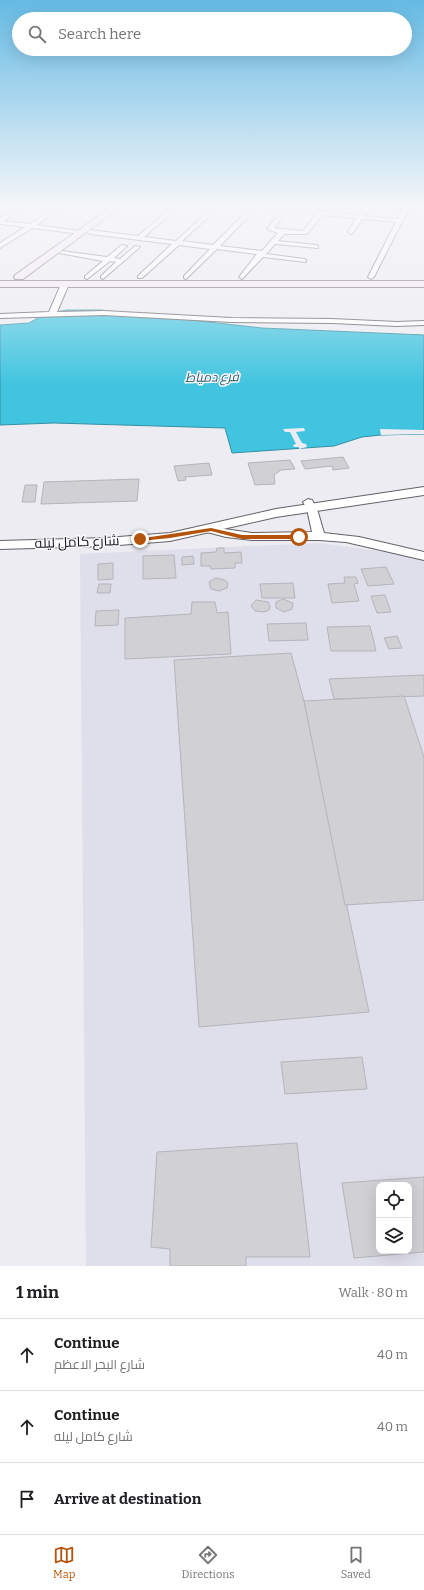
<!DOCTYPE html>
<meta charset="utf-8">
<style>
:root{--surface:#fff;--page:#f6f6f6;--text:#202124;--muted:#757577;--line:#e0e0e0;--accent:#b45309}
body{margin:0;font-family:Bitter,Cairo,serif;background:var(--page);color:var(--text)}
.controls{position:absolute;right:12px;bottom:12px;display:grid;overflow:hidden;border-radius:8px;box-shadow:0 4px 16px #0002}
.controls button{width:36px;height:36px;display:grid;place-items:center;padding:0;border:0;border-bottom:1px solid var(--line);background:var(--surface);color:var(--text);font:20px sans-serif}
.stop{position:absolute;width:12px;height:12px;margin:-9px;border:3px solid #b45309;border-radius:50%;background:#fff}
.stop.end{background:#b45309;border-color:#fff;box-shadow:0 1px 4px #0008}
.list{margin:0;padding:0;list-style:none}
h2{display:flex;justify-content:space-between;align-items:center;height:52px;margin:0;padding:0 16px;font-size:17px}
h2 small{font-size:13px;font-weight:400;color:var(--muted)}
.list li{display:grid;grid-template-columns:26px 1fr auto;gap:12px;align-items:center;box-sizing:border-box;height:72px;padding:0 16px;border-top:1px solid var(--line)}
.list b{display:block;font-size:15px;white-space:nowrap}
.list p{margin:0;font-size:13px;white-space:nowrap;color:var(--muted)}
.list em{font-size:13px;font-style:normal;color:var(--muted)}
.icon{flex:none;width:22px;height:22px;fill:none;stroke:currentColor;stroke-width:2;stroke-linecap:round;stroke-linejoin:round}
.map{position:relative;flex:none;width:424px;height:1266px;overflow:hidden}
.search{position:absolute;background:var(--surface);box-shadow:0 4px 16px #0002;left:12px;right:12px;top:12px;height:44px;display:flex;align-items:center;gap:10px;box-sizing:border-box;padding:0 14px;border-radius:22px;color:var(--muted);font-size:15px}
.sheet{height:268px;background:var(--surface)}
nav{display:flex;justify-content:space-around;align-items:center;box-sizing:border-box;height:56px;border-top:1px solid var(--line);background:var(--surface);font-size:11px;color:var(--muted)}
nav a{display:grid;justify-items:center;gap:2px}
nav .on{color:var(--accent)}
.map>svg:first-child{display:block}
</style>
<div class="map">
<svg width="424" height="1266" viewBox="0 0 424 1266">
<rect width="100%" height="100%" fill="#ececf2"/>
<path fill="#dfdeeb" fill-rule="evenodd" d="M318,543L393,553L424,561V1266H86L80,554ZM379,1185H409V1251H379Z"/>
<path fill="#41c4df" stroke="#3490a3" d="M67,310H101L262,328L424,335V434L381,435L362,437L334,446L232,453L225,428L54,423L0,425V325L29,323L45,314Z"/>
<g fill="#ececf2">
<path d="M304,428L305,431L296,432L302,443L306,444L307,447L299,449V447H294L293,445L296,444L290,432H285L283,429Z"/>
<path d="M380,429L424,430V434L381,435Z"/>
</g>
<g fill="#d0d0d5" stroke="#b5b4ba" fill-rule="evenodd">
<path d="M343,457L349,468L333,470L332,466L305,469L301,461Z"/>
<path d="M290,460L295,469L281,470L274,475L275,484L255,485L248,463Z"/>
<path d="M209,463L212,475L185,477L186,480L178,481L174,466Z"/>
<path d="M139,479L137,501L41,504L44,482Z"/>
<path d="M25,485H37L35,502H22Z"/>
<path d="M217,548H224V553L241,552L242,563H235V568L211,569L210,566H201V553L216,552Z"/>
<path d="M174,555L176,578L143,579V556Z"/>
<path d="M193,556L194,564L182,565V557Z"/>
<path d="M113,563V579L98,580V564Z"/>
<path d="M386,567L394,584L368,586L361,569Z"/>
<path d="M344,577H356L358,583L354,584L359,601L332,603L328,584L345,583Z"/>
<path d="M216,578L225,580L228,583L227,588L219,591L211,589L209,582Z"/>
<path d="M293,583L295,598H262L260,584Z"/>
<path d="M99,584H111L110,593H97Z"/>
<path d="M385,595L391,612L377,613L371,596Z"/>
<path d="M283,599L293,603L292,609L284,612L276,608V602Z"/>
<path d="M256,600L268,602L270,606L269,610L264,612L255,611L251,606Z"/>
<path d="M192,602H215L217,613L228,612L231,654L125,659V618L191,614Z"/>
<path d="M119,610L118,625L95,626L96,611Z"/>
<path d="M306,623L308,640L269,641L267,624Z"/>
<path d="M370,626L376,651H331L327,627Z"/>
<path d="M397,636L402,648L389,649L384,638Z"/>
<path d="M291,653L304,701L369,1012L199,1027L174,660Z"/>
<path d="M424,675V696L334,699L329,679Z"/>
<path d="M404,696L424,757V900L345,905L304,701Z"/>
<path d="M362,1057L367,1089L285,1094L281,1062Z"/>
<path d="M297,1143L310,1257H246V1266H170V1249L151,1247L157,1152Z"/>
<path d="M424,1177V1252L354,1258L342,1183ZM379,1185H409V1251H379Z"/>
</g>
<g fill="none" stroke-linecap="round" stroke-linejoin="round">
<defs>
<g id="minor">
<path d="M17,208H24L3,221L30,224L55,208H61L37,225L85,232L82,234L32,228L0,248V243L25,227L0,224V218Z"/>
<path d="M171,208H177L144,237L176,241L212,208H218L182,241L213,245L250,208H256L220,246L262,251L278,233L267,229L282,211L270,209L269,208L319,211L321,208H327L324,212L359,215L363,208H369L364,216L397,219L403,208H409L374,277L371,279L368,277L396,222L362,219L353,233L351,234L348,232L356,218L322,215L307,234H284L278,241L316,245L318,246V248L275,244L266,254L304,259L306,260V262L263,257L242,279L239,277L257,254L217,249L186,279L184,278V276L210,249L179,245L142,278H138V276L172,244L90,234L87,232L90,230L138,236ZM287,211L316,214L303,231L274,228Z"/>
<path d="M122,245L127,246L114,258L120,259L135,246L140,247L103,279L101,278V276L116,262L110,261L87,279L85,278V276L103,261L59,253L62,251L107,257Z"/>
<path d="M62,282L69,284L57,312L104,311L231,318L332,319L397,322L424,321V325L397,326L332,323L231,322L104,315L0,318V314L49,312Z"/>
<path d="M308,499L312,500L317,509L324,533L359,537L424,552V560L346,542L319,540H252L226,537L207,532L205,530L211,527L252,533L312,532L307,509L303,502Z"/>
</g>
<path id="tertiary" d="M424,487V495L276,517L170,541L106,546L0,549V541L106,538L170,533L276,509Z"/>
<g id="secondary">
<path d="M110,208H119L23,279H15L14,277L15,275Z"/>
<rect x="0" y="281" width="424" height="6"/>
</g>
</defs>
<use href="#minor" stroke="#626267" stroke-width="2"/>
<use href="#tertiary" stroke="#626267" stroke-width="2"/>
<use href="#secondary" stroke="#626267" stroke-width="2"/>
<use href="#minor" fill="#fff" fill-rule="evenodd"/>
<use href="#tertiary" fill="#fff" fill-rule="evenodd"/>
<use href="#secondary" fill="#f7e6fc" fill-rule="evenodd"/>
</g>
<linearGradient id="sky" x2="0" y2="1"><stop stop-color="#65bae4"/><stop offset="0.54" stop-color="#f6f6f9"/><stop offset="1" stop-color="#f6f6f9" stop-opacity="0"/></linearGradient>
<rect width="424" height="385" fill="url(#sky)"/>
<path fill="#b45309" d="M211,528L242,535H299L301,537L299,539H242L211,531L170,538L140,541L137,539Z"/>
<g text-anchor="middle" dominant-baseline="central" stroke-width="3" stroke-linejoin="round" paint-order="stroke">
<g font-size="13" font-style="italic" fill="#2c606c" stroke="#faf9ff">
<text transform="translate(212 377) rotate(-1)">فرع دمياط</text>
</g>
<g font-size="14" fill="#161618" stroke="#faf9ff">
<text transform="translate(77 542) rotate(-2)">شارع كامل ليله</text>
</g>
</g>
</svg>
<div class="controls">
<button><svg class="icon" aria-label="locate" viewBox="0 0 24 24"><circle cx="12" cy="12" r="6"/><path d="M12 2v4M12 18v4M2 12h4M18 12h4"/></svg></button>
<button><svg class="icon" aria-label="layers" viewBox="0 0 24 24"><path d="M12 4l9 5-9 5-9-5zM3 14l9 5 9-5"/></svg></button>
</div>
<div class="stop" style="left:299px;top:537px"></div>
<div class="stop end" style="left:140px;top:539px"></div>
<div class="search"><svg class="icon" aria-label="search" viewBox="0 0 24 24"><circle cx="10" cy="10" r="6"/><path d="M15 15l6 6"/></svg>Search here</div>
</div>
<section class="sheet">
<h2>1 min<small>Walk · 80 m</small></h2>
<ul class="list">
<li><svg class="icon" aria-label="ahead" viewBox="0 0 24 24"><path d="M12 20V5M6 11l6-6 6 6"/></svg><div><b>Continue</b><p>شارع البحر الاعظم</p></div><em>40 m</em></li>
<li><svg class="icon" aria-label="ahead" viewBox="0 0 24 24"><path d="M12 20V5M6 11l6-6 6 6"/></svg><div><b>Continue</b><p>شارع كامل ليله</p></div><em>40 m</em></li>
<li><svg class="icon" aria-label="arrive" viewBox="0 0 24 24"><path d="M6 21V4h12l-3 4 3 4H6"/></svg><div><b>Arrive at destination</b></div></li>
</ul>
</section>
<nav>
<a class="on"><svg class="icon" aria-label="map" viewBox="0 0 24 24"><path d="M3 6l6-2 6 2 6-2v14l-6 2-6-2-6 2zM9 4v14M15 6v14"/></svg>Map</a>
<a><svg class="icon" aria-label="directions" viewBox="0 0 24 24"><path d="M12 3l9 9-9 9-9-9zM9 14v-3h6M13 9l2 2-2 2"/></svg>Directions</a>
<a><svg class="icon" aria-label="saved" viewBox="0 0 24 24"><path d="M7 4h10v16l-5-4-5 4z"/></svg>Saved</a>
</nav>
